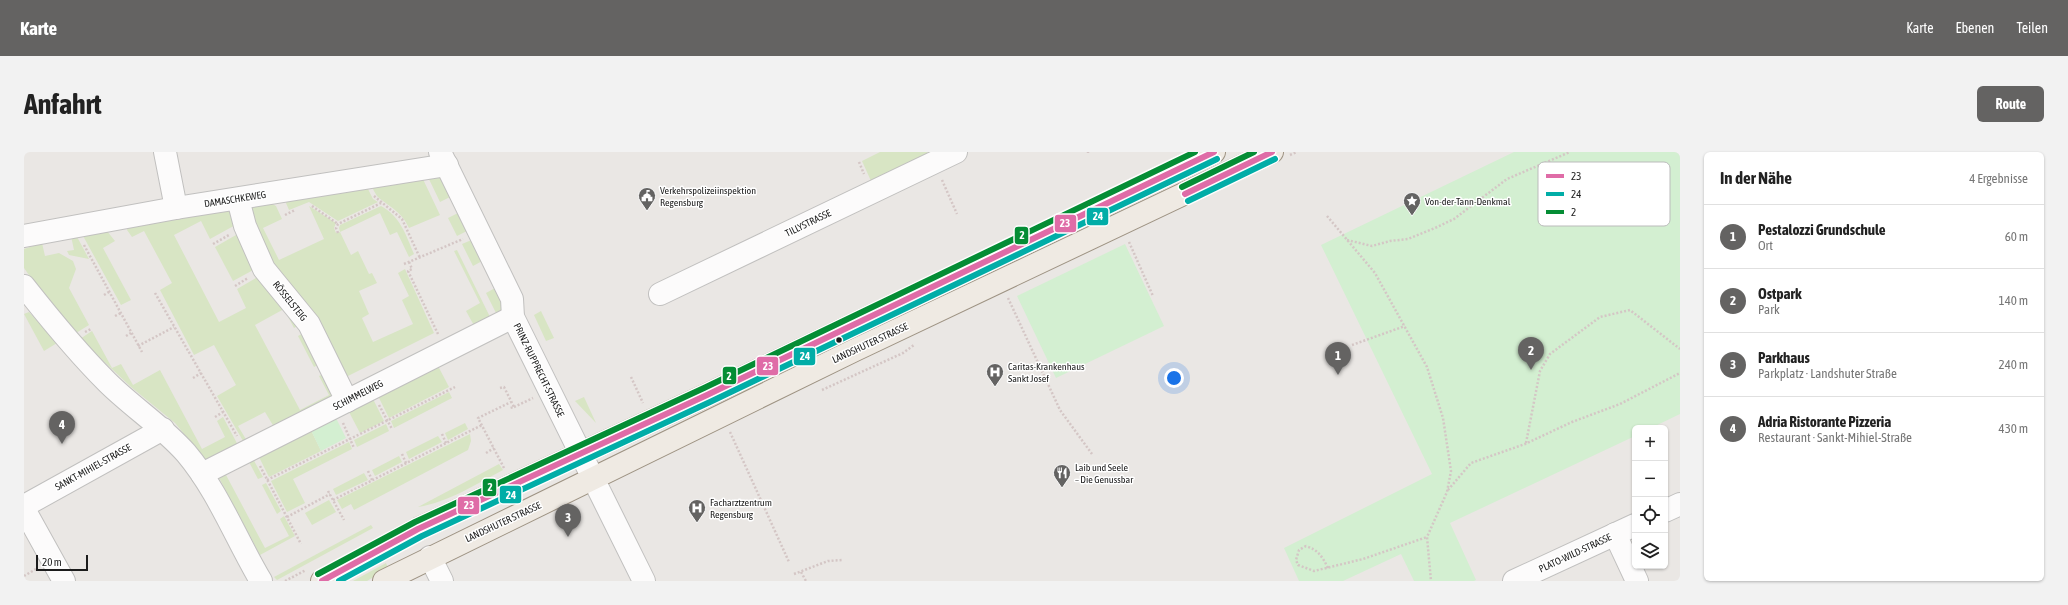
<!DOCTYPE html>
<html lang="de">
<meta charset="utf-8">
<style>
:root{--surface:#fff;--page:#f2f2f2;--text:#222;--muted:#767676;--line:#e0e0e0;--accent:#646362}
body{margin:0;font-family:"Asap Condensed",sans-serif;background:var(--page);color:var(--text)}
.controls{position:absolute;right:12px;bottom:12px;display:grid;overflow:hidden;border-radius:6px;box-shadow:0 1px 3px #0004}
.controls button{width:36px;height:36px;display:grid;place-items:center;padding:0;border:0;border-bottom:1px solid var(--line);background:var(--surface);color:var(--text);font:20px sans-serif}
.scale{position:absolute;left:12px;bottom:10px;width:52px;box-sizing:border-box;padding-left:4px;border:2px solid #1c1c1c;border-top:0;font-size:11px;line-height:14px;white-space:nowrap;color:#1c1c1c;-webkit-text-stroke:3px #fff;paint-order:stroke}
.you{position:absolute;left:1150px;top:226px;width:14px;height:14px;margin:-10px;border:3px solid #fff;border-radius:50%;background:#1a73e8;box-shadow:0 0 0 6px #1a73e833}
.badge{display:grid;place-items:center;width:26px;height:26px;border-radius:50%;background:var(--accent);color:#fff;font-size:13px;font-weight:700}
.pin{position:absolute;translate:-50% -33px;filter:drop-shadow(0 1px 2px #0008)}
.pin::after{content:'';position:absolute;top:21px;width:14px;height:12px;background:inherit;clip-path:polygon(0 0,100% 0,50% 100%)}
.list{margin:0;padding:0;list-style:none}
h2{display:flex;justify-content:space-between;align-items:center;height:52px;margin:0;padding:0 16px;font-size:17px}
h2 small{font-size:13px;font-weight:400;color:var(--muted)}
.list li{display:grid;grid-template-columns:26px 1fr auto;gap:12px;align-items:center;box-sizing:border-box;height:64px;padding:0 16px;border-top:1px solid var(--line)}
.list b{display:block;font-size:15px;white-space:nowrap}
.list p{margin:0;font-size:13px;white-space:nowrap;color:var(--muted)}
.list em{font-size:13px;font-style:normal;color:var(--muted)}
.icon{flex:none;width:22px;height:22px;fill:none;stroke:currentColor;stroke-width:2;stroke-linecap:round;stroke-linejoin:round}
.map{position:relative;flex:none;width:1656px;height:429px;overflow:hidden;border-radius:6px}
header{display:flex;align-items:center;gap:24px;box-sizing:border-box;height:56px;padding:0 20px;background:var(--accent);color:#fff}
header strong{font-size:19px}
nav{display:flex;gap:22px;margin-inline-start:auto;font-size:14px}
.intro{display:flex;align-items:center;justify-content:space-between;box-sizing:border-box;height:96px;padding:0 24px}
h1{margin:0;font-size:28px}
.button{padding:10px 18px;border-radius:6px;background:var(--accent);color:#fff;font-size:14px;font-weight:700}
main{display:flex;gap:24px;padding:0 24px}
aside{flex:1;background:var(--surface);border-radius:6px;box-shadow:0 1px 3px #0004}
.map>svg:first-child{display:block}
</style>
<header>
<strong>Karte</strong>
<nav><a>Karte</a><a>Ebenen</a><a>Teilen</a></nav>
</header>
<div class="intro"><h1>Anfahrt</h1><a class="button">Route</a></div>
<main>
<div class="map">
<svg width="1656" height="429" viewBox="0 0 1656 429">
<rect width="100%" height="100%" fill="#eae7e4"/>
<g fill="#d8e5c4">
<path d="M856,0H903L904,2L847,29L838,9Z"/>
<path d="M397,23L416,63L385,76C377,59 368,57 354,45C351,42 349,36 346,32Z"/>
<path d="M403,23C421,25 421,29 428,44L416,50Z"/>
<path d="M342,33L349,47L354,50L314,69L285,50L265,58L262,51L264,46Z"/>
<path d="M245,50L252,54L258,67L239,76L255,108L300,87L285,54L312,71L310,76L312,81L316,80L315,76L316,73L357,54C376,64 382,83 390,102L385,105L373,80L366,83L356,61L316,80L327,103L334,99L345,122L348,121L353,131L335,139L345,162L338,166L349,190L389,172L378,148L385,144L374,121L381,117L410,181L320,226L246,115L226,54Z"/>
<path d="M205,56L215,71L186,87L177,69L150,83L195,170L222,156L213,137L237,123L277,172L270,176L260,157L231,173L276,258L305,243L295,224L304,220L316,245L250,275L241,260L214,274L223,289L222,294L193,244L212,233L190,193L170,203L136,138L148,131L120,79L108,85L103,78L104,75Z"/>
<path d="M436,60L445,78L433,84L424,66Z"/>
<path d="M83,79L91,89L79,96L107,148L97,153L58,82Z"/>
<path d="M219,79L233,116L209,129L191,95Z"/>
<path d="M52,83L65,107L45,103L43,99L50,98L47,84Z"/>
<path d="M450,87L460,108L449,114L438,92Z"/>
<path d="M18,91L21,104L35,101L49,109L52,117L45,136L65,173L52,181L17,140L0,116V97Z"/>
<path d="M433,98L468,169L452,177L442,159L456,151L430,99Z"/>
<path d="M473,135L480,155L474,165L462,141Z"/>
<path d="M517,159L530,186L522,189L510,163Z"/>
<path d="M5,160L33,191L20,199L0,162Z"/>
<path d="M871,165L872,169L693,255L734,230Z"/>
<path d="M68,179L88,216L97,212L109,233L136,218L178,297L201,285L193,269L199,265L216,297L186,313L151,271L107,235L56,187Z"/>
<path d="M283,179L299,210L290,215L274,184Z"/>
<path d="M413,212L425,235L365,266L353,242Z"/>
<path d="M425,240L428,246L370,276L367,269Z"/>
<path d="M348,245L360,269L336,281L324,258Z"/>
<path d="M560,245L572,271L551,249Z"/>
<path d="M441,271L444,277L424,288L421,281Z"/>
<path d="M362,272L365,279L333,295L330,288Z"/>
<path d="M285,274L297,299L245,325L233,301Z"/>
<path d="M446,282L447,289L444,298L330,358L327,352L318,357L313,348Z"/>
<path d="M414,284L418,290L385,307L382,300Z"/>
<path d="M325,290L328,297L269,327L281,351L263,360L247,329Z"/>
<path d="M375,304L378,310L351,324L348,318Z"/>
<path d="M228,305L239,325L234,327L225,310L202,323L241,396L265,384L256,367L260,364L271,384L236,403L194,324Z"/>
<path d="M475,312L479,318C452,332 425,350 394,355Z"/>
<path d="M340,321L344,328L312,343L309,337Z"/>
<path d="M242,331L257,359L253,362L238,333Z"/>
<path d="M305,348L312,360L288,373L281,361Z"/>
<path d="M347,373L349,376L253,428L250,425Z"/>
<path d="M362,411L364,416L343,429H329Z"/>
</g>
<g fill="#d3efd1">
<path d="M1490,0H1656V262L1627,276H1611V284L1426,371L1452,428L1450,429H1390L1377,402L1319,429H1275L1260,396L1408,322L1297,93Z"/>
<path d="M1101,92L1140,174L1032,226L993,144Z"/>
<path d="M310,262L322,286L297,299L285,274Z"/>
</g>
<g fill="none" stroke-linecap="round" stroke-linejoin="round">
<defs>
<g id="minor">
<path d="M141,0L152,56"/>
<path d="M416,0L488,147L489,165L620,429"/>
<path d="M214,47L221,74L240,117L285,172L323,249"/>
<path d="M0,84L152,56L423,13"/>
<path d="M0,134C26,167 53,200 83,230C108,255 138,274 162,301C194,339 212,387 237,429"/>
<path d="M636,142L932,0"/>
<path d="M178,322L489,165"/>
<path d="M0,354L139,277"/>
<path d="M0,357L40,429"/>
<path d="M1641,359L1656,352"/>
<path d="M1591,382L1613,429"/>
<path d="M406,405L418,429"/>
<path d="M1490,429L1611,373"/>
</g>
<g id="major">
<path d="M298,429L394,377L683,243L1190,0"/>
<path d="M360,429L831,198L1248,0"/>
</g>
</defs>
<use href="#minor" stroke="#c1c0bf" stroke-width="24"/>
<use href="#major" stroke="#9e9383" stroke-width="24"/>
<g stroke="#d4c6c5" stroke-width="2.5" stroke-dasharray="2 2" stroke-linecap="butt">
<path d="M1064,0V1"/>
<path d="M1266,3L1273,0"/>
<path d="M835,10L840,22"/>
<path d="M918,28L933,62"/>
<path d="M350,44L378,67L396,106"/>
<path d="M288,54L314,72"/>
<path d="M261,63L271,58"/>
<path d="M1303,64L1351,121L1403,215L1419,266L1427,319L1423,340L1403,385L1407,429"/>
<path d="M314,81L312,76L314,72L357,51"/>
<path d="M1323,88L1348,94L1366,89L1384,87L1411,76L1430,67L1483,27L1546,0"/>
<path d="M1105,90L1129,144"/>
<path d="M189,92L205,83"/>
<path d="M60,93L118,200"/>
<path d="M385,110L388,117L384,119L414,182"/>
<path d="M380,112L439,87"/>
<path d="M211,134L224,126"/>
<path d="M131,141L213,284"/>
<path d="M80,143L85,140"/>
<path d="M984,146L1036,258L1068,302"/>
<path d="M91,164L97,161"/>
<path d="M61,180L67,177"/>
<path d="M102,184L107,181"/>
<path d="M1328,193L1381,174"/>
<path d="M114,194L150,175"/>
<path d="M607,225L619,251"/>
<path d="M169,226L177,221"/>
<path d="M476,236L480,235L490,255L486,256"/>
<path d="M798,238L879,201L890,193"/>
<path d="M355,253L368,277"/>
<path d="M490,255L509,246"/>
<path d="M191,265L199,260"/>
<path d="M319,271L330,296"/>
<path d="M706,280L765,410"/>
<path d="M418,282L422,291"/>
<path d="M1502,291L1516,219L1526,202L1576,165L1606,158L1656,197"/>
<path d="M462,301L470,296"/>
<path d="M378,302L382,311"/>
<path d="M236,314L277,392"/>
<path d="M480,316L454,266L487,250"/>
<path d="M344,319L348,328"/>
<path d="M243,328L431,235"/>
<path d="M1424,338L1447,311L1501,292L1548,270L1596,252L1656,221"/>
<path d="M304,339L320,368"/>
<path d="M309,348L458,273"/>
<path d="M263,365L306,342"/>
<path d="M1304,416C1298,404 1294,398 1282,394L1275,398L1272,408L1274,413L1290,419L1339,407L1403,385"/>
<path d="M777,420L782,429"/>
<path d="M770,422L804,409L819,408"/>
<path d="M0,424L12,417"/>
<path d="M261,429L282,418"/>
</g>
<use href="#minor" stroke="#fcfbfb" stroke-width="22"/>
<use href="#major" stroke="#efeae3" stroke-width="22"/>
<defs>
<g id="bus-1">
<path d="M1161,42L1248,0"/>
<path d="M298,429L394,377L683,243L1190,0"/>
</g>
<g id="bus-2">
<path d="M1164,49L1251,7"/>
<path d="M315,429L398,384L686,250L1193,7"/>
</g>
<g id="bus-3">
<path d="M1158,35L1230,0"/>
<path d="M294,422L391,370L680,236L1171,0"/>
</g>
</defs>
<use href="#bus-1" stroke="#fff" stroke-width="9"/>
<use href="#bus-2" stroke="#fff" stroke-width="9"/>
<use href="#bus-3" stroke="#fff" stroke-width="9"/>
<use href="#bus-1" stroke="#df6ca7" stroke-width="6"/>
<use href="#bus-2" stroke="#01ada7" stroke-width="6"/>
<use href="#bus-3" stroke="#048d35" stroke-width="6"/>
</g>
<defs>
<symbol id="civic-pin" viewBox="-11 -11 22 30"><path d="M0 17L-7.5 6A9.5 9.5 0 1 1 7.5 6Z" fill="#646362" stroke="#fff"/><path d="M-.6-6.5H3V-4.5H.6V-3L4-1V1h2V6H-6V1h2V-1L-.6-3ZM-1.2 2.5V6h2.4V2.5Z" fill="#fff"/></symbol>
<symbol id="sight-pin" viewBox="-11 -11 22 30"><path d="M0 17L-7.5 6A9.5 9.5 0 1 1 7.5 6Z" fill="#646362" stroke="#fff"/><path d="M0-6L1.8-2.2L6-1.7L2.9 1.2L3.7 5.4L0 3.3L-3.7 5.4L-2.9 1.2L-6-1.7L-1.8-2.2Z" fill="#fff"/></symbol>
<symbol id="hospital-pin" viewBox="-11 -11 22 30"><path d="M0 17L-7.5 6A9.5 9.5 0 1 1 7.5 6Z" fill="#646362" stroke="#fff"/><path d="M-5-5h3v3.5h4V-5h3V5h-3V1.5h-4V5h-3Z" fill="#fff"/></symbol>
<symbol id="restaurant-pin" viewBox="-11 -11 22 30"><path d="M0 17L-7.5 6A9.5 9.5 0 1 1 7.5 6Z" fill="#646362" stroke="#fff"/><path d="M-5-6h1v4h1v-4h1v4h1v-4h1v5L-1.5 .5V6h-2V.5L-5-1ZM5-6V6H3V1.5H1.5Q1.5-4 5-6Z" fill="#fff"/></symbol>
</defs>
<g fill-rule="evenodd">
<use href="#civic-pin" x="613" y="34" width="20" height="27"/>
<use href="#sight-pin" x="1378" y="39" width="20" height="27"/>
<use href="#hospital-pin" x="961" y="210" width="20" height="27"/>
<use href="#restaurant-pin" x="1028" y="311" width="20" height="27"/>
<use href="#hospital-pin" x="663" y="346" width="20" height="27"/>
</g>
<circle fill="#1c1c1c" stroke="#fff" stroke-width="1.5" cx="815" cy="188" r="3.5"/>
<g text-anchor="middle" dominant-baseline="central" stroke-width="3" stroke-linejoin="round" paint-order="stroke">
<g font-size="10" fill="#1c1c1c" stroke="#fff" text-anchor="start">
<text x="636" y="38">Verkehrspolizeiinspektion<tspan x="636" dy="12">Regensburg</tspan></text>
<text x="1401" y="49">Von-der-Tann-Denkmal</text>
<text x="984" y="214">Caritas-Krankenhaus<tspan x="984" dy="12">Sankt Josef</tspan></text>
<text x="1051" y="315">Laib und Seele<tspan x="1051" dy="12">– Die Genussbar</tspan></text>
<text x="686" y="350">Facharztzentrum<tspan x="686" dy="12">Regensburg</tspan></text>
</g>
<g font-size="10" fill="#1c1c1c" stroke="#fff">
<text transform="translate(211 47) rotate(-9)">DAMASCHKEWEG</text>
<text transform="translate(784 71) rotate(-26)">TILLYSTRASSE</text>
<text transform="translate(266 149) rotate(51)">RÖSSELSTEIG</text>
<text transform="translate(846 191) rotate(-25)">LANDSHUTER STRASSE</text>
<text transform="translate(515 218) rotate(64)">PRINZ-RUPPRECHT-STRASSE</text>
<text transform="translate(334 243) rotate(-27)">SCHIMMELWEG</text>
<text transform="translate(69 315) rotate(-29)">SANKT-MIHIEL-STRASSE</text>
<text transform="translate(479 370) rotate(-25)">LANDSHUTER STRASSE</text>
<text transform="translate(1551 401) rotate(-25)">PLATO-WILD-STRASSE</text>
</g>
</g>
<rect x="1514" y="10" width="132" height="64" rx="6" fill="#fff" stroke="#bbb" stroke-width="1"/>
<rect x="1522" y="22" width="18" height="4" fill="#df6ca7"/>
<rect x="1522" y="40" width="18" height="4" fill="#01ada7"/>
<rect x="1522" y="58" width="18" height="4" fill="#048d35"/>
<g font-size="11" fill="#1c1c1c">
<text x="1547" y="28">23</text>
<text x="1547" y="46">24</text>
<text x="1547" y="64">2</text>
</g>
<g stroke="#fff" stroke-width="1.5">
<rect x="1062" y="55" width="23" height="19" rx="4" fill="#01ada7"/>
<rect x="1030" y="62" width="23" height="19" rx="4" fill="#df6ca7"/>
<rect x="990" y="74" width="15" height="19" rx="4" fill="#048d35"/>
<rect x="769" y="195" width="23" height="19" rx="4" fill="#01ada7"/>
<rect x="732" y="204" width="23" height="20" rx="4" fill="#df6ca7"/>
<rect x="698" y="214" width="15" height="19" rx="4" fill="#048d35"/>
<rect x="458" y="326" width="15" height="19" rx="4" fill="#048d35"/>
<rect x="475" y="333" width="23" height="19" rx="4" fill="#01ada7"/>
<rect x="433" y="344" width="23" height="19" rx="4" fill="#df6ca7"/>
</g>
<g font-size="11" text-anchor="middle" font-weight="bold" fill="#fff">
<text x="1074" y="68">24</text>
<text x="1041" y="75">23</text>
<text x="998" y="87">2</text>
<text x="781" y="208">24</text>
<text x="744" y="218">23</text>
<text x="705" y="228">2</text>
<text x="466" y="339">2</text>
<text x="487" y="347">24</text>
<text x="445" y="357">23</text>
</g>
</svg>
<div class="controls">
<button>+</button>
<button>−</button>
<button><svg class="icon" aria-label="locate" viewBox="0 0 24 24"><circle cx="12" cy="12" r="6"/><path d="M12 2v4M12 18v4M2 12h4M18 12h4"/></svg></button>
<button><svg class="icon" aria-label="layers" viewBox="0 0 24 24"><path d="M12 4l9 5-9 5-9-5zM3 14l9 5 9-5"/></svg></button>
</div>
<div class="scale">20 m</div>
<div class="you"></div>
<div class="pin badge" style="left:1314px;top:223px">1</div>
<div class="pin badge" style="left:1507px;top:218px">2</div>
<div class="pin badge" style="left:544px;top:385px">3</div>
<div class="pin badge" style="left:38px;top:292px">4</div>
</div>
<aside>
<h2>In der Nähe<small>4 Ergebnisse</small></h2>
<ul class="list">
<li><span class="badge">1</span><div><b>Pestalozzi Grundschule</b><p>Ort</p></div><em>60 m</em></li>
<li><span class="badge">2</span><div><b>Ostpark</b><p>Park</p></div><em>140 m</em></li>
<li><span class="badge">3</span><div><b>Parkhaus</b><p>Parkplatz · Landshuter Straße</p></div><em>240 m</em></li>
<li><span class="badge">4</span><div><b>Adria Ristorante Pizzeria</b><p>Restaurant · Sankt-Mihiel-Straße</p></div><em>430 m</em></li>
</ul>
</aside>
</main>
